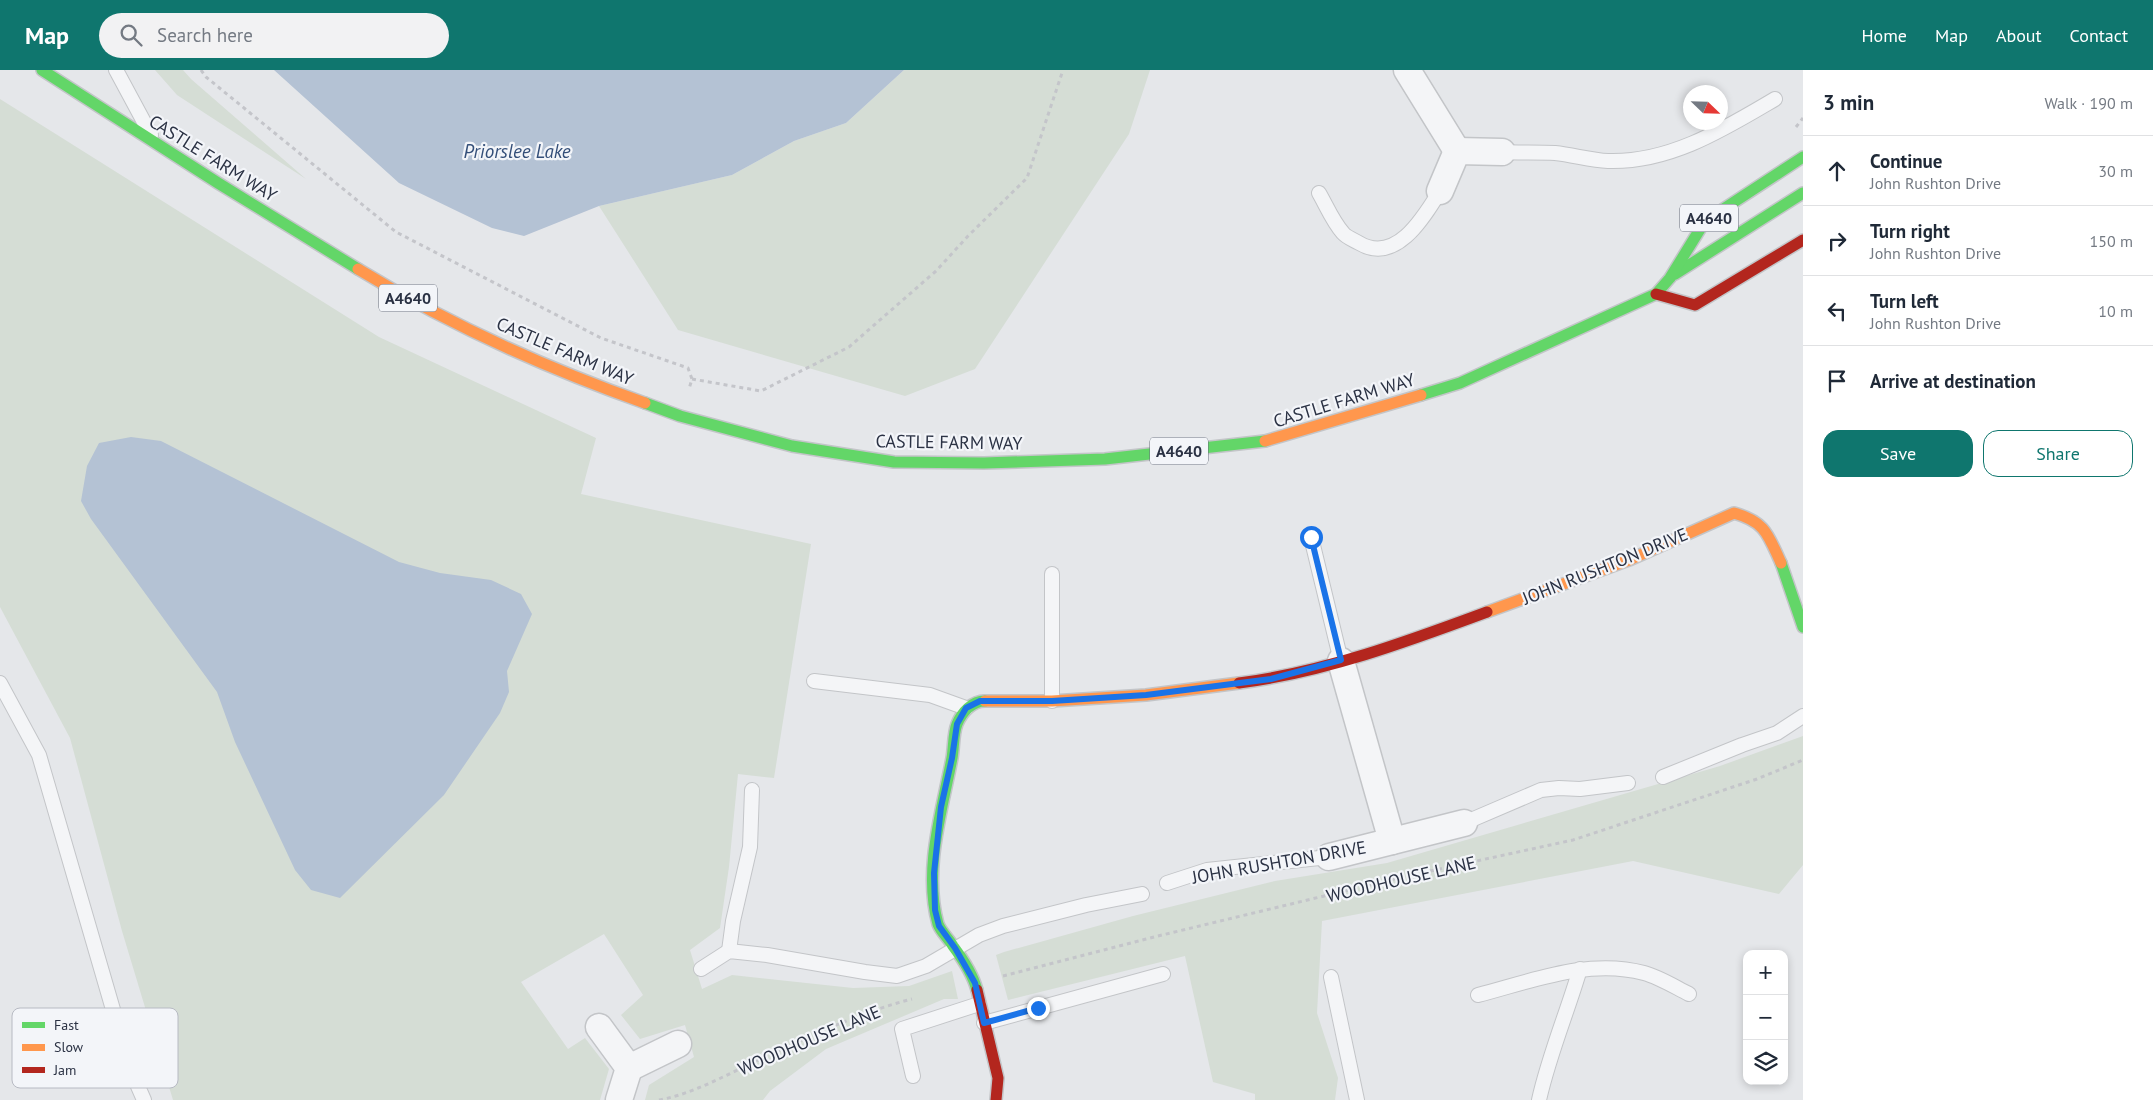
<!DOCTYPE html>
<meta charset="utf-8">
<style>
:root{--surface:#fff;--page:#f2f2f3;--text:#1f2937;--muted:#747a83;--line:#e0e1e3;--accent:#0f766e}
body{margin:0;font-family:"PT Sans",sans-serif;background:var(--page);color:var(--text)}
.controls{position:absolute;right:15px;bottom:15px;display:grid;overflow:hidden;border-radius:10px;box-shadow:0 2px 8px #0003}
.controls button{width:45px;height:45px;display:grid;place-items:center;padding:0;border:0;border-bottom:1px solid var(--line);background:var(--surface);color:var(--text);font:25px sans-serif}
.compass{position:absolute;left:1683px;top:15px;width:45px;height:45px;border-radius:50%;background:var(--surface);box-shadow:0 2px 8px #0003;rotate:113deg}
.stop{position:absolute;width:15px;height:15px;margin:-11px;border:4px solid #1a73e8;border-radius:50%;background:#fff}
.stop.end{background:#1a73e8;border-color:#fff;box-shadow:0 1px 5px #0008}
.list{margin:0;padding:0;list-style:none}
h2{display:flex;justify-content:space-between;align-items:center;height:65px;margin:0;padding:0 20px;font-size:21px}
h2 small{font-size:16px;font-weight:400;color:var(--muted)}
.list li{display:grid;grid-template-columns:32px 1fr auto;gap:15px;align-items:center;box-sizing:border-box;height:70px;padding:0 20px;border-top:1px solid var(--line)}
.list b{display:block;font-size:19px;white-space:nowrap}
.list p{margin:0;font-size:16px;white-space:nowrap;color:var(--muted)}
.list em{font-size:16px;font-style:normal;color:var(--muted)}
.actions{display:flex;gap:10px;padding:15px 20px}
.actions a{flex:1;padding:11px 0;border:1px solid var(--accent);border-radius:15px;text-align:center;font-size:18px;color:var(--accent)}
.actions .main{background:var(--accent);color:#fff}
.icon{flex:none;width:28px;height:28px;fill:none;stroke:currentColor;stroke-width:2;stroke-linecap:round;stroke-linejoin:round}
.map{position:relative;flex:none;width:1803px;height:1030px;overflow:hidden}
header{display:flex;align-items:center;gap:30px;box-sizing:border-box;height:70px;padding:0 25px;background:var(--accent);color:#fff}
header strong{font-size:24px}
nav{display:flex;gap:28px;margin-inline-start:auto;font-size:18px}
.search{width:350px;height:45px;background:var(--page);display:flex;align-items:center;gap:12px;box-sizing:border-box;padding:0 18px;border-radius:28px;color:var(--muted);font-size:19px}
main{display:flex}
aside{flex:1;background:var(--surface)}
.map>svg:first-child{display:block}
</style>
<header>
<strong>Map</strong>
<div class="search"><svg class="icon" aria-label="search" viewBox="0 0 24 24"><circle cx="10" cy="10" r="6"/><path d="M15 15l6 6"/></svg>Search here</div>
<nav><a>Home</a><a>Map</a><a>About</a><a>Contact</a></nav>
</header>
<main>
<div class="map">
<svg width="1803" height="1030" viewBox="0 0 1803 1030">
<rect width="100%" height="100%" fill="#e5e7ea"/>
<g fill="#d5ddd5">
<path d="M155,0H183L191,9L306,109L177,25Z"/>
<path d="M904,0H1150L1129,64L975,299L905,326L678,260L599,136L732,105L794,71L846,53Z"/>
<path d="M0,29L379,267L596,368L581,424L811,474L774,708L738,704L729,797L720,858L690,880L702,919L732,905L853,918L909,916L952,901L958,929H944L826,979L770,1021L763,1030H645L649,1015L694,987L685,955L640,969L621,945L643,925L604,864L521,912L568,979L585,968L609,999L600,1030H173L122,861L70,668L0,537Z"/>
<path d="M1803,666V795L1779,824L1633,791L1322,851L1317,943L1338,1008L1335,1030H1255V1024L1213,1012L1185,886L1008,930L996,885L1004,882L1133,846L1275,811L1387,793L1720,696Z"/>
</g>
<g fill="#b4c2d4">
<path d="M274,0H904L846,53L794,71L732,105L599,136L524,166L492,158L399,113Z"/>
<path d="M131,367L161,371L399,492L440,503L491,510L521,524L532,544L507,601L509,622L500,643L444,725L340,828L311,820L295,800L235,672L217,622L91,449L81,431L87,396L99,373Z"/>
</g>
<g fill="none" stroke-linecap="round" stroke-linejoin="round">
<defs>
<g id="lane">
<path d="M116,0L151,65"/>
<path d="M1502,82C1519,83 1538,82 1555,83C1573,85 1591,90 1608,91C1670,93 1724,59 1775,29"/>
<path d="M1319,123C1326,135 1333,152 1343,163C1346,167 1354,170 1359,173C1396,195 1424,147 1440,121"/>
<path d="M1311,467L1341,591"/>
<path d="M1052,504V631"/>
<path d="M814,611L930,625L966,638"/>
<path d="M0,613L39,685L130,998L144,1030"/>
<path d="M1663,707L1742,675L1777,663L1803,646"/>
<path d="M1464,753L1541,720L1559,718L1580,719L1628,713"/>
<path d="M1167,813L1207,800L1329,787"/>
<path d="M729,881L733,851L750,777L752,720"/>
<path d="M701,899L729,881L767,885L865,902L897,906L926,896L979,865L1003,856L1086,835L1142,824"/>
<path d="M1331,907L1357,1030"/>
<path d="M1478,925C1532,911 1589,888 1644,903C1659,907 1675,917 1689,924"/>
<path d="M984,953L1163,904"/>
<path d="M913,1006L902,959L979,934"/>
<path d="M1539,1030C1549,985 1567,943 1580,899"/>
</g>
<g id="street">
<path d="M1407,0L1457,81"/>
<path d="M1440,121L1457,81L1502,82"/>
<path d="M1341,591L1392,771"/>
<path d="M1329,787L1464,753"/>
<path d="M599,957L629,998L619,1030"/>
<path d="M629,998L678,974"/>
</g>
<g id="fast">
<path d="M42,0L218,113L358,199"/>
<path d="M1675,204L1803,123"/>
<path d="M1421,325L1460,313L1656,224L1670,208L1705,151L1803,87"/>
<path d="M645,333L680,346L792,376L894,392L984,393L1105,389L1265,371"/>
<path d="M1781,493L1803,557"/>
<path d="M977,920C973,905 962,888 953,876C949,869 941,862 938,854C923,800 942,741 952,688C954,677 953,664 957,654C962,642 972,631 985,631"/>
</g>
<g id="slow">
<path d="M358,199C448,254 546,298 645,333"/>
<path d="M1265,371L1421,325"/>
<path d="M1487,542L1629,490L1734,443C1766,452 1768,465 1781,493"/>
<path d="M985,631H1052L1146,625L1239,613"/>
</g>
<g id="jam">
<path d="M1656,224L1695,235L1803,170"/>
<path d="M1239,613C1325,602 1406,572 1487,542"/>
<path d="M977,920L998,1008L996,1030"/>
</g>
</defs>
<use href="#lane" stroke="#c3c5c8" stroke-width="16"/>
<use href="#street" stroke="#c3c5c8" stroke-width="29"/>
<use href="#fast" stroke="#c3c5c8" stroke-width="14"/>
<use href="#slow" stroke="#c3c5c8" stroke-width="14"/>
<use href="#jam" stroke="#c3c5c8" stroke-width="14"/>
<g stroke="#c4c5ca" stroke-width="3" stroke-dasharray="4 4" stroke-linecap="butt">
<path d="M201,0L206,7L396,162L601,268L688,298L692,309L689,319"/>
<path d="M1796,57L1803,48"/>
<path d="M692,309L761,321L849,277L936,201L968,166L1027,108L1063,0"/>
<path d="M1003,906L1158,866L1403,807L1573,770L1757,709L1803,690"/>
<path d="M659,1030C692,1024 722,1007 752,993C804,969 857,943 912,929"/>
</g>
<use href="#lane" stroke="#f4f5f7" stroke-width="14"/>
<use href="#street" stroke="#f4f5f7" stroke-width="26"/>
<use href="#fast" stroke="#63d668" stroke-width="11"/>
<use href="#slow" stroke="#ff974d" stroke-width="11"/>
<use href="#jam" stroke="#b3261e" stroke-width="11"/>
</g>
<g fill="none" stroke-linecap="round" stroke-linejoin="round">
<path stroke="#1a73e8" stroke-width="6" d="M1038,938L984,953L975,913L955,878L939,856L935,840L934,803L941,737L952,688L957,654L966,638L980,631H1052L1146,625L1271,609L1341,590L1311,467"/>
</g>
<g text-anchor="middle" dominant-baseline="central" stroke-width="4.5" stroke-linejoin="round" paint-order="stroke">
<g fill="#f3f5f9" stroke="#676c7a" stroke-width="1">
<rect x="1680" y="134.5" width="58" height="27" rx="4"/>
<rect x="379" y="214.5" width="58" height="27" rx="4"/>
<rect x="1150" y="367.5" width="58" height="27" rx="4"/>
</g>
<g font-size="16" font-weight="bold" fill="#2b3244">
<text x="1709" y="148">A4640</text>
<text x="408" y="228">A4640</text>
<text x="1179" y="381">A4640</text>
</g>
<g font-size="18" fill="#2b3244" stroke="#f3f5f9">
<text transform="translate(213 88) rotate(32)">CASTLE FARM WAY</text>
<text transform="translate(565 281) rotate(23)">CASTLE FARM WAY</text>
<text transform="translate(1344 330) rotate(-17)">CASTLE FARM WAY</text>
<text transform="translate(949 372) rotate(1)">CASTLE FARM WAY</text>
<text transform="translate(1605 496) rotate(-22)">JOHN RUSHTON DRIVE</text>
<text transform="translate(1279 792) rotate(-10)">JOHN RUSHTON DRIVE</text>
<text transform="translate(1401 809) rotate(-13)">WOODHOUSE LANE</text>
<text transform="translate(809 970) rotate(-23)">WOODHOUSE LANE</text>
</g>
<g font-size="19" font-style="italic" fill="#344f79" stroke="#f3f5f9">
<text x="517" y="81">Priorslee Lake</text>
</g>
</g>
<rect x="12" y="938" width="166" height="80" rx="8" fill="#f3f5f9" stroke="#b7bac3" stroke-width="1"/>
<rect x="22" y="952" width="23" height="6" fill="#63d668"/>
<rect x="22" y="974" width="23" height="7" fill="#ff974d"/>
<rect x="22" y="997" width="23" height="6" fill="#b3261e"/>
<g font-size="14" fill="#2b3244">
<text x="54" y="960">Fast</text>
<text x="54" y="982">Slow</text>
<text x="54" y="1005">Jam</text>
</g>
</svg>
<div class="controls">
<button>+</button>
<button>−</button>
<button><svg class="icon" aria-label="layers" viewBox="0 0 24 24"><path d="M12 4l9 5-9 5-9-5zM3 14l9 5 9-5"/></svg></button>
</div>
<svg class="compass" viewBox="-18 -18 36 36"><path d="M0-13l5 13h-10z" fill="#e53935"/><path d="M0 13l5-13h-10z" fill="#747a83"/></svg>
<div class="stop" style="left:1311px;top:467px"></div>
<div class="stop end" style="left:1038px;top:938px"></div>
</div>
<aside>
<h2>3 min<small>Walk · 190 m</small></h2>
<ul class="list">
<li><svg class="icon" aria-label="ahead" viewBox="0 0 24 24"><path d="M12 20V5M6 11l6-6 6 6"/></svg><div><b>Continue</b><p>John Rushton Drive</p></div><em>30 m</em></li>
<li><svg class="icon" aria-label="right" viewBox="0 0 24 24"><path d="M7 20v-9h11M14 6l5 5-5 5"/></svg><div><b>Turn right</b><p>John Rushton Drive</p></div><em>150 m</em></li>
<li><svg class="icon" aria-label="left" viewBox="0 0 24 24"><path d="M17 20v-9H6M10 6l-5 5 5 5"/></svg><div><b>Turn left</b><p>John Rushton Drive</p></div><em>10 m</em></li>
<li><svg class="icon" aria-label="arrive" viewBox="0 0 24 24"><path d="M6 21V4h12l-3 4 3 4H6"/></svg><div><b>Arrive at destination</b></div></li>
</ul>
<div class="actions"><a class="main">Save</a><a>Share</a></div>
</aside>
</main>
